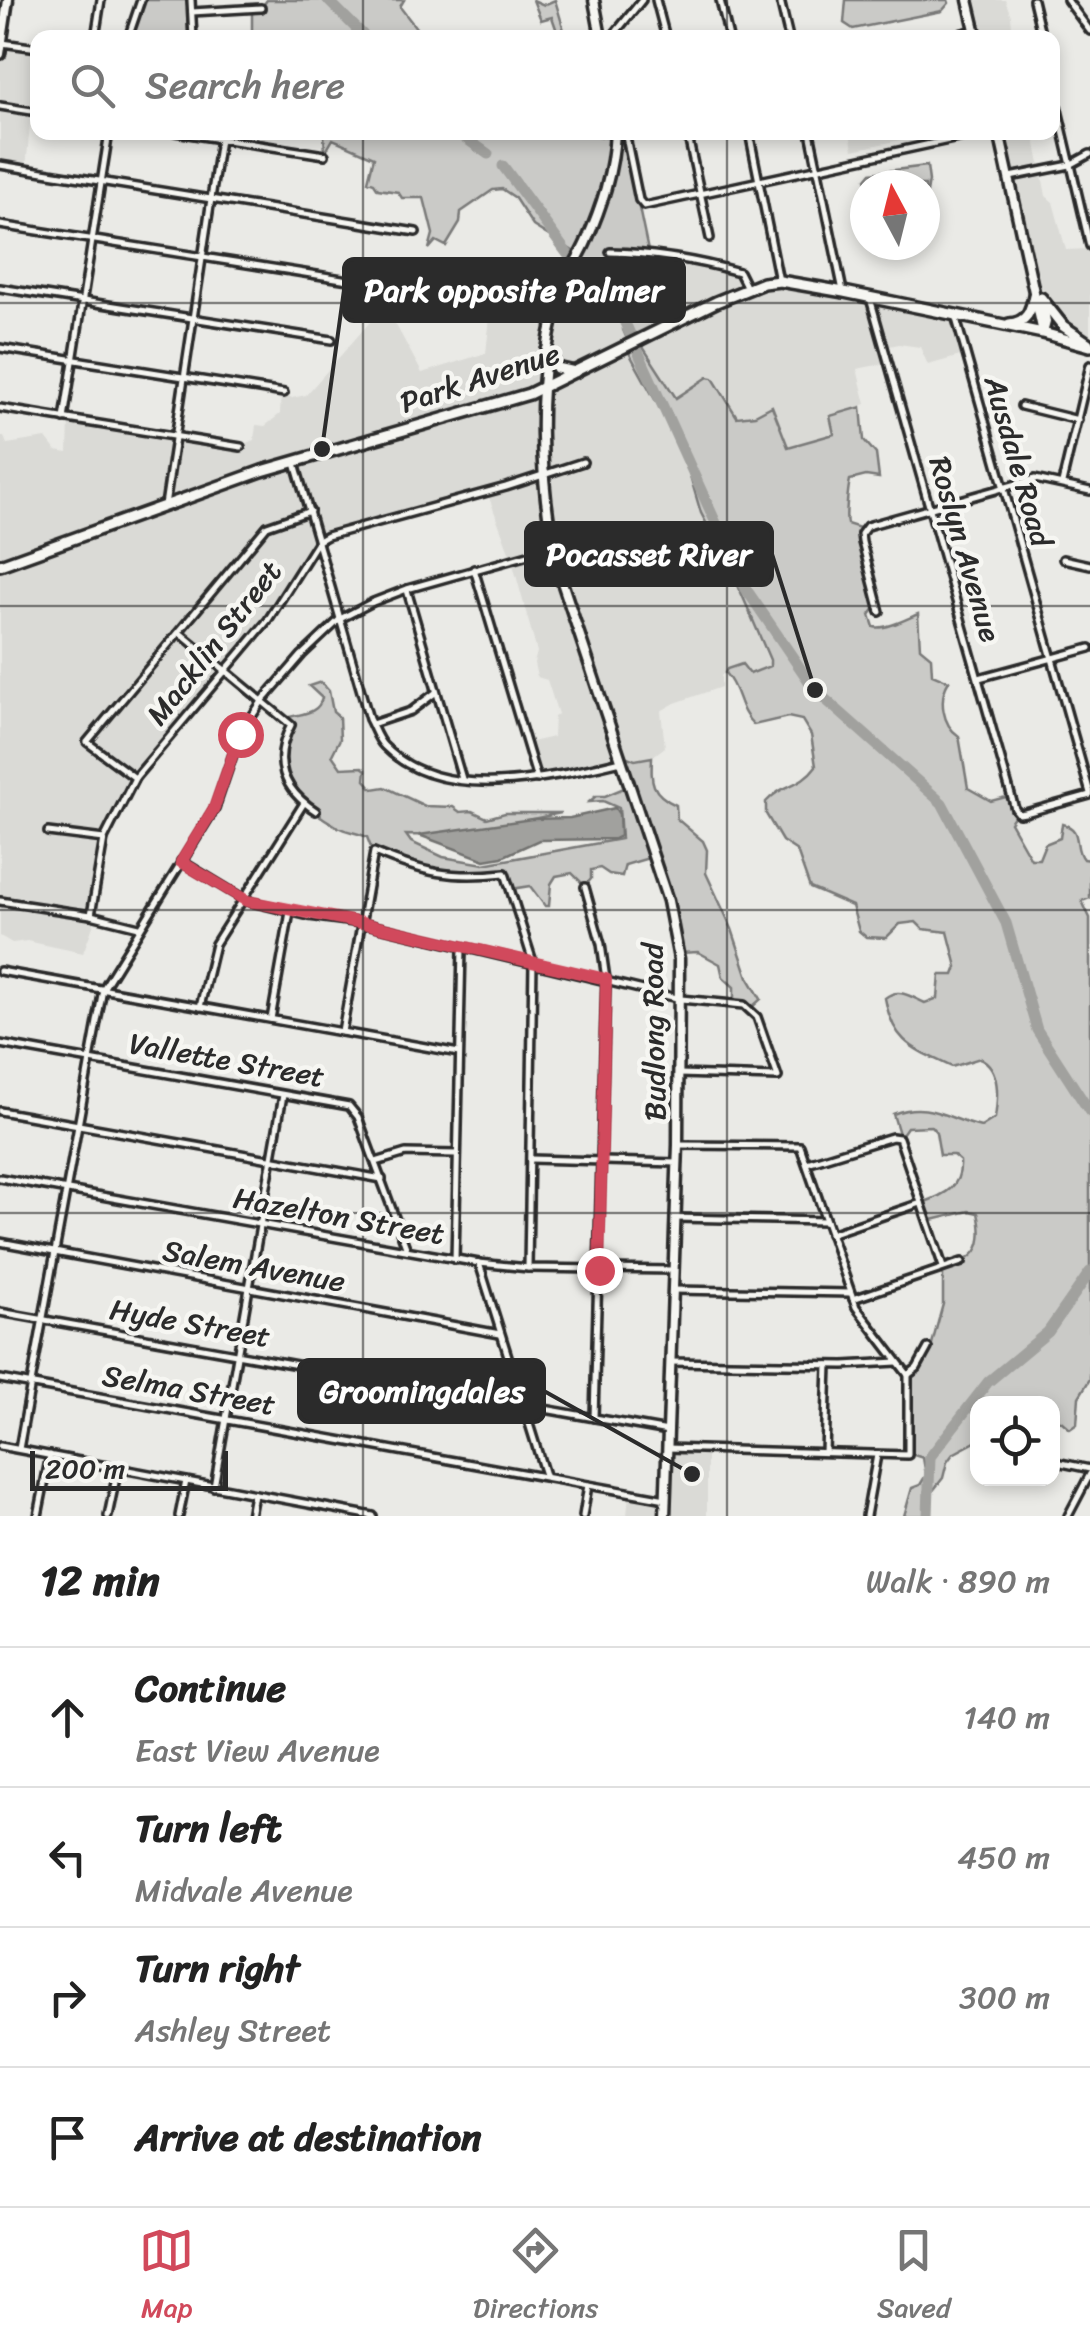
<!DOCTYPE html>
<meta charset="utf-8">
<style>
:root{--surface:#fff;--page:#f2f2f2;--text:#222;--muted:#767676;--line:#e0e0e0;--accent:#d1495b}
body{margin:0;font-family:Sriracha,sans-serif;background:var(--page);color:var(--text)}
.controls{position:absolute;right:30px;bottom:30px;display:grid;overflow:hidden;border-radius:20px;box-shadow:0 5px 15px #0003}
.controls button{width:90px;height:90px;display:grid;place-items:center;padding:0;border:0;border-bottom:2px solid var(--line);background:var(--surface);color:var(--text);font:50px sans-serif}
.compass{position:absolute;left:850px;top:170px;width:90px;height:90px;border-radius:50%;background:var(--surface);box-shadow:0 5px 15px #0003;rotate:353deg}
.scale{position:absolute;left:30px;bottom:25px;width:198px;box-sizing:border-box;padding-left:10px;border:5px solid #2b2b2b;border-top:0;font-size:28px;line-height:35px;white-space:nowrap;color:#2b2b2b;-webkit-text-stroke:8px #f6f6f2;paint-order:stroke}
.stop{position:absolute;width:30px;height:30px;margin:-22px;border:8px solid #d1495b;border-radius:50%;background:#fff}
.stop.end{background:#d1495b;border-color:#fff;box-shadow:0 2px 10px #0008}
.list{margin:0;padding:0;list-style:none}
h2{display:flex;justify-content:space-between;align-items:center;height:130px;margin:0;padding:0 40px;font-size:42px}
h2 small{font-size:32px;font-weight:400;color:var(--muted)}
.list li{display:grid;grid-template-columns:65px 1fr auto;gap:30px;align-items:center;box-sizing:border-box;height:140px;padding:0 40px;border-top:2px solid var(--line)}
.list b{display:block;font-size:38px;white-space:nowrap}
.list p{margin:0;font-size:32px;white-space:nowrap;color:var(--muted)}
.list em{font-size:32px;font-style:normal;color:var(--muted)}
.icon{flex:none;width:55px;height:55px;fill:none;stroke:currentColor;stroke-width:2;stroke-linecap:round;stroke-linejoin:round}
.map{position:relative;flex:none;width:1090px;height:1516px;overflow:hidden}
.search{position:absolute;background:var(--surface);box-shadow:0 5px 15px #0003;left:30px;right:30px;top:30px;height:110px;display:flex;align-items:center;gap:25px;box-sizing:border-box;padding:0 35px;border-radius:20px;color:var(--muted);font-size:38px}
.sheet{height:690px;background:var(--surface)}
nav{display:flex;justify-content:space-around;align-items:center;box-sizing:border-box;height:140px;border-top:2px solid var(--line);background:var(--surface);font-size:28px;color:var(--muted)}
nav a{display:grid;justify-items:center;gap:5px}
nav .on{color:var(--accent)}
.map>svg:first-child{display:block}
</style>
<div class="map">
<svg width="1090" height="1516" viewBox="0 0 1090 1516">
<rect width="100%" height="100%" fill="#eaeae6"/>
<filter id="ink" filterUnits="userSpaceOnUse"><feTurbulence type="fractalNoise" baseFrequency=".01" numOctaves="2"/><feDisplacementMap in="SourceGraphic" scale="20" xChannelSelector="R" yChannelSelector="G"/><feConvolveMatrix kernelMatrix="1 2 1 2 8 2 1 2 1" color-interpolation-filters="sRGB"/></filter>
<g filter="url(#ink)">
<g fill="#dadad6">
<path d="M972,0H1005L1011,16L1013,37H977L970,2Z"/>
<path d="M0,34L3,42L37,49L26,168L0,165Z"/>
<path d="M850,132H933V133L853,150Z"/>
<path d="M999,133H1034L1046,196L1053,202L1066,250L1090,249V347L1025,332L1035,299Z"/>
<path d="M666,255L734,270L745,277L748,287L787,282L953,315L964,355L928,365L920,347L899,344L885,347L887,363L857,369L866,404L831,416L834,434L787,447L772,406L755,415L737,417L717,383L708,377L676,398L647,357L641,342L672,325L663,292L648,269Z"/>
<path d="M589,290L613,307L625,312L626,325L623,331L630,346L627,349L669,425L688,469L701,513L734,576L770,665L749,674L727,669L721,676V687L675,703L661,711L665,747L652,757L621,759L537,779L527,743L553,737L554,717L558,714L547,680L537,677L534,663L537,652L511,557L487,492L319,540L266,622L136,777L102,845L91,914L96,918L83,953L27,941L12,943L0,936V437H4L7,444L46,438L56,451L68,453L69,420L238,446L254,440L256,425L265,426L280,414L281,392L292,398L306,395L385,305L422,373L486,353L492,299L552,316L563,295Z"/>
<path d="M668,1449L707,1450V1516H618L627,1515L629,1494L664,1498Z"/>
</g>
<g fill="#cacac7" stroke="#7a7a79" stroke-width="2.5">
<path d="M144,0H187L188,37L131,38Z"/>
<path d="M267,0H404L400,7L423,37H252V9L261,8Z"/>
<path d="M533,0L544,5L555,0L566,37H559L552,17L541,20Z"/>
<path d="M846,0H948L949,3L942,11L853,29L844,23Z"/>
<path d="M578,132L614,139L615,133H625L642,204L639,208L648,251L666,255L665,263H653L648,270L663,292L673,325L641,344L676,398L708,377L713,378L737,417L755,415L772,406L788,447L834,434L830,416L861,407L864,440L876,454L879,478L866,476L850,480C848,489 845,516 847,524L863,529L861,535L878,604L870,615L874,627C885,630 906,619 918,614L920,648L931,657L932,674L949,681C938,698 942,725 959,736L968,788L991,801L1010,796L1017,812L1010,822L1031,859H1039L1045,844L1060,838L1062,824C1084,829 1072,846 1083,859L1090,860V898L1082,901L1090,918V1379L1079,1397L1077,1424L1070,1429L1061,1421L1053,1420L1052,1404H978L977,1441L953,1454L947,1462L943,1478L932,1492L930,1516H904L912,1488L920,1485L926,1475L923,1458L908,1453L910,1378L924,1362L932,1344L943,1304V1271C974,1258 987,1251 978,1213L969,1211L928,1221L922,1203C945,1195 962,1187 960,1161L953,1155H940L936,1132L931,1126L907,1127L900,1137L893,1114C928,1100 947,1119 981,1127L995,1118C998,1098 1001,1068 980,1058L952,1067C915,1049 893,1044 885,998C899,987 911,997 925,1003L938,998L940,975H954L957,967L948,932L923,929L916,922L900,924L886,938L866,937L859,931L852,906L810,888L797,851L782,841L766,814V802C783,783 800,788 816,766L811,735L802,720L788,717L754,725C738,711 740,689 725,673L727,669L742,664L750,674L770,666V660L734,576L701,513L688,469L669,425L627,349L630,346L623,330L626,317L589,290L580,297L574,296L577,299L563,295L581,256L533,226L514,197L502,189L493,190L461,212L460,223L446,246L436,241L429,249L433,234L424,198H402L398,192L378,189L374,183L368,181L374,157L333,139L325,153L324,133Z"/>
<path d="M927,166L929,181L925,204V185H868L866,179L871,173Z"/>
<path d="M321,682L329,691L333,712L339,717L340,739L332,755L341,768L362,767L366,770L365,780L373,789L385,787L425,806L453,807L460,812L472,811L487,818L505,813H561L452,836L406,835L411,842L443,857L484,864L621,839L619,808L603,801L589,802L596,796H605L629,786L620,754L635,760L652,757C651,781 650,793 676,805L677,819L703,841L707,850L706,873L732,929L748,977L761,999L751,1008L734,1002V987L723,977L720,964L698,952L680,953L652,857L625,865L622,876L609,874L600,868L591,870V879L585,886L572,873L556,876L551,884L549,906H545L530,886L511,889L506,875C450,878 425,870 373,853L367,837C357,832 346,832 338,827C317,815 280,791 281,764C282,752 287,737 290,725L286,718C301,713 318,715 322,698L309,686Z"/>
</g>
<path fill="#a1a19e" stroke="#727270" stroke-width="2.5" d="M615,808L619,814L620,836L614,839L539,840L502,857L485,860L419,835L532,819L570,818Z"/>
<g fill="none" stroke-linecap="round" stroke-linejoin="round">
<g stroke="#a1a19e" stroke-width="11">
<path d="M328,0L366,38"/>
<path d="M457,132L488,154"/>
<path d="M503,166L575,264L620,312L746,589L815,690L942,803L1006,923L1037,1030L1090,1112"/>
<path d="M928,1516L930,1457L988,1382L1048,1332L1090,1272"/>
</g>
<defs>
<g id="minor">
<path d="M191,0L193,38"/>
<path d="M656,0L666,38"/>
<path d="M720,0L729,38"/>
<path d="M780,0L789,38"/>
<path d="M1033,0L1042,38"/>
<path d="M1067,0L1090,31"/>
<path d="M192,12L261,8"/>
<path d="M95,38L101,0"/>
<path d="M128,38L141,0"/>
<path d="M611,38L642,0"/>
<path d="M942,38L975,30"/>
<path d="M2,43L38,48"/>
<path d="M1052,84L1090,246"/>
<path d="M0,106L38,112"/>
<path d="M175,132L325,155"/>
<path d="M625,132L639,200L644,206L986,132"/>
<path d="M687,132L710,238"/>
<path d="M749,132L779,281"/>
<path d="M810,132L843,291"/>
<path d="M0,165L416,232"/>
<path d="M1010,177L1070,165L1090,154"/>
<path d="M0,225L374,284"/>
<path d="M610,252C655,253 696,260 739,272L747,288"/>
<path d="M0,288L332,340"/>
<path d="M870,298L1015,809L1019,814L1025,813L1090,795"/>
<path d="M955,315L1090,793"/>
<path d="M0,348L284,393"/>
<path d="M1021,406L1078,420"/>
<path d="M0,408L241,447"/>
<path d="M64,419L109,132"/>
<path d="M295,463L369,719C374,728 377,739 384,746C441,805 551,778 621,761"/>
<path d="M1062,483L1090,365"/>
<path d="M165,505L220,139L217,132"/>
<path d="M1063,559L1090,565"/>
<path d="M474,569L537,779"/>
<path d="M407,590L462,779"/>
<path d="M880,612L862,542L861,534L867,526L1035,479L1090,491"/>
<path d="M180,633L291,725C272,761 283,790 316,811"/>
<path d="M979,678L1090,648"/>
<path d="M372,724L411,711L435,693"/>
<path d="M135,778L87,742L267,526L310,511"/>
<path d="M48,832L104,839"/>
<path d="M181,861L247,901L309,916L362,923L681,999L744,1005L757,1017L778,1077L679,1074"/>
<path d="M585,887L601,944L606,979L594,1418"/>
<path d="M0,901L91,915L139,927"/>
<path d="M91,915L104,839L135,778L268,620L318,541L327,536L506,487L583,462"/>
<path d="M0,971L459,1053"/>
<path d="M200,1007L215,944L304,803"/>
<path d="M271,1019L290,912"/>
<path d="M342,1032L374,852C424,873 451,879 505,873L533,962L528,1268"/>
<path d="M0,1044L349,1106L358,1117L407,1250"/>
<path d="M0,1111L382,1179"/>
<path d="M678,1145L800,1146L856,1307L908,1375"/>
<path d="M531,1159L677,1163"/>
<path d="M376,1162L406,1153L457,1154"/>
<path d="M807,1163L892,1137L899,1138L943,1267"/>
<path d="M0,1178L479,1263L528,1268L674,1270"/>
<path d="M675,1218L826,1221"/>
<path d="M830,1234L921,1203"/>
<path d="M0,1242L500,1334"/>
<path d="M455,1260L462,948"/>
<path d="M479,1263L545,1475"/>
<path d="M673,1290L850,1293"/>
<path d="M853,1299L962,1262"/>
<path d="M0,1312L668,1431"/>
<path d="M670,1362L844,1365L897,1362"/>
<path d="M908,1375L917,1368L928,1348"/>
<path d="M0,1379L666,1499"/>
<path d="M0,1446L373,1516"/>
<path d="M667,1448L908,1455V1375"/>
<path d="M19,1449L103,989L215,808L240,734L263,700L302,655L340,619L373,602L407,589L553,548"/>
<path d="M825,1452L828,1365"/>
<path d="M1052,1461L1090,1469"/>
<path d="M214,1487L283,1095"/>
<path d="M38,1516L50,1455"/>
<path d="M108,1516L118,1468"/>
<path d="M179,1516L186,1481"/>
<path d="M250,1516L254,1494"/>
<path d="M583,1516L588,1485"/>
<path d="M866,1516L877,1455"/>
<path d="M1068,1516L1090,1474"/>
</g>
<g id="secondary">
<path d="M594,0L601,38"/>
<path d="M968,0L977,38"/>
<path d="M0,54L8,0"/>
<path d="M615,132C613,172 602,206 586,242C579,258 568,273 562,290C532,371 539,494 560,576L668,901L679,959L678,1145L665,1516"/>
<path d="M999,132L1043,333"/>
<path d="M1043,333L1046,322L1043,303"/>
</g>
<g id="primary">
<path d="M1041,298L1063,326L1088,343"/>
<path d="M1009,324C1027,323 1031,311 1034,295"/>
<path d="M547,350L557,368L575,372"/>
<path d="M0,565L262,471L529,394L716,302L763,283L780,281L844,292L1043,333L1090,346"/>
</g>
</defs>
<use href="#minor" stroke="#2b2b2b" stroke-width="12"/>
<use href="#secondary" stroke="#2b2b2b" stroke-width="15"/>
<use href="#primary" stroke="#2b2b2b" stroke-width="16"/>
<use href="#minor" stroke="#f6f6f2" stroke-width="5"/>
<use href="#secondary" stroke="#f6f6f2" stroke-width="8"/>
<use href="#primary" stroke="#f6f6f2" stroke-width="9"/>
</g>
</g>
<g fill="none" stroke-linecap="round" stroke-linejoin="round" filter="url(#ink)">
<path stroke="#d1495b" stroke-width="12" d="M240,734L214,808L181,862L247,901L362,923L606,979L599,1270"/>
</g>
<path fill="none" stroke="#2b2b2b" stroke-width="2.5" stroke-opacity="0.55" d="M363,0V38M727,0V38M363,132V1516M727,132V1516M0,303H1090M0,606H1090M0,910H1090M0,1213H1090"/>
<g text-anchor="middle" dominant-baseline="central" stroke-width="9" stroke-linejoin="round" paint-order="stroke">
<g font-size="30" fill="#2b2b2b" stroke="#f6f6f2">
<text transform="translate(480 378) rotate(-18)">Park Avenue</text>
<text transform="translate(1018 461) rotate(74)">Ausdale Road</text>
<text transform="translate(965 549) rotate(74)">Roslyn Avenue</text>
<text transform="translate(214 643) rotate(-52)">Macklin Street</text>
<text transform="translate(654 1032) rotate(-91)">Budlong Road</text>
<text transform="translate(227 1060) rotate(10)">Vallette Street</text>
<text transform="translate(339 1216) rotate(10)">Hazelton Street</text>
<text transform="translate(254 1266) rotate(10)">Salem Avenue</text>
<text transform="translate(190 1323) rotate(10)">Hyde Street</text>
<text transform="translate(189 1390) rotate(10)">Selma Street</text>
</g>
</g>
<path fill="none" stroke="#2b2b2b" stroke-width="4" d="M322 449L344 290M815 690L772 554M692 1474L544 1391"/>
<g fill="#2b2b2b" stroke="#f6f6f2" stroke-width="4">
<circle cx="322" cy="449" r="10"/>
<circle cx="815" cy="690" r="10"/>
<circle cx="692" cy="1474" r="10"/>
</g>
<g fill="#2b2b2b" stroke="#2b2b2b" stroke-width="4">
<rect x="344" y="259" width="340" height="62" rx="10"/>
<rect x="526" y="523" width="246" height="62" rx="10"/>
<rect x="299" y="1360" width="245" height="62" rx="10"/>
</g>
<g font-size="32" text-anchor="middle" font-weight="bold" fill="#fff">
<text x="514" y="301">Park opposite Palmer</text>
<text x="649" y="565">Pocasset River</text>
<text x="422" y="1402">Groomingdales</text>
</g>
</svg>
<div class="controls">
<button><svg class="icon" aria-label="locate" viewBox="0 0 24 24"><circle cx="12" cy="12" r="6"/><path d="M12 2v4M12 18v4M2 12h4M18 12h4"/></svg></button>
</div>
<svg class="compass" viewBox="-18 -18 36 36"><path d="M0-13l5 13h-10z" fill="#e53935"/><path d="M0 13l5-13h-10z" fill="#767676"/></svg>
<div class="scale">200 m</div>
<div class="stop" style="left:240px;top:734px"></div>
<div class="stop end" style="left:599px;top:1270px"></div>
<div class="search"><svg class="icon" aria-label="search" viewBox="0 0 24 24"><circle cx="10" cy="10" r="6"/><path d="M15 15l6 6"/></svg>Search here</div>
</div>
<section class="sheet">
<h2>12 min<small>Walk · 890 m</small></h2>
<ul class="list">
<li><svg class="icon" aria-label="ahead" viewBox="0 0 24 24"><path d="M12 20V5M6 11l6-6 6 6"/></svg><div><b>Continue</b><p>East View Avenue</p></div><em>140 m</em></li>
<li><svg class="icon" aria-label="left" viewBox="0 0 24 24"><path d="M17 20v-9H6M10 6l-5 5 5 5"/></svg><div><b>Turn left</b><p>Midvale Avenue</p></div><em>450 m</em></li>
<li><svg class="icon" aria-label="right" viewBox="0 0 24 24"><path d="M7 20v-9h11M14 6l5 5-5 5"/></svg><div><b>Turn right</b><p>Ashley Street</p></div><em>300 m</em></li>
<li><svg class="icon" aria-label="arrive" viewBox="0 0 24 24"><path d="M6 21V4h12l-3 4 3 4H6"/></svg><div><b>Arrive at destination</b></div></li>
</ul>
</section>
<nav>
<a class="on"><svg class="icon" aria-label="map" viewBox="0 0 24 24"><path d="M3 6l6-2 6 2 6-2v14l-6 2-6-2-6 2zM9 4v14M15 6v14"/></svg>Map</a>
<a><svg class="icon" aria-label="directions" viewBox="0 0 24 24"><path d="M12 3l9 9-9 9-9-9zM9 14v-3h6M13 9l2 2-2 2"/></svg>Directions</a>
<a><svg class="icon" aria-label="saved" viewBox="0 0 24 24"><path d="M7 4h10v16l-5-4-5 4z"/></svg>Saved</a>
</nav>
